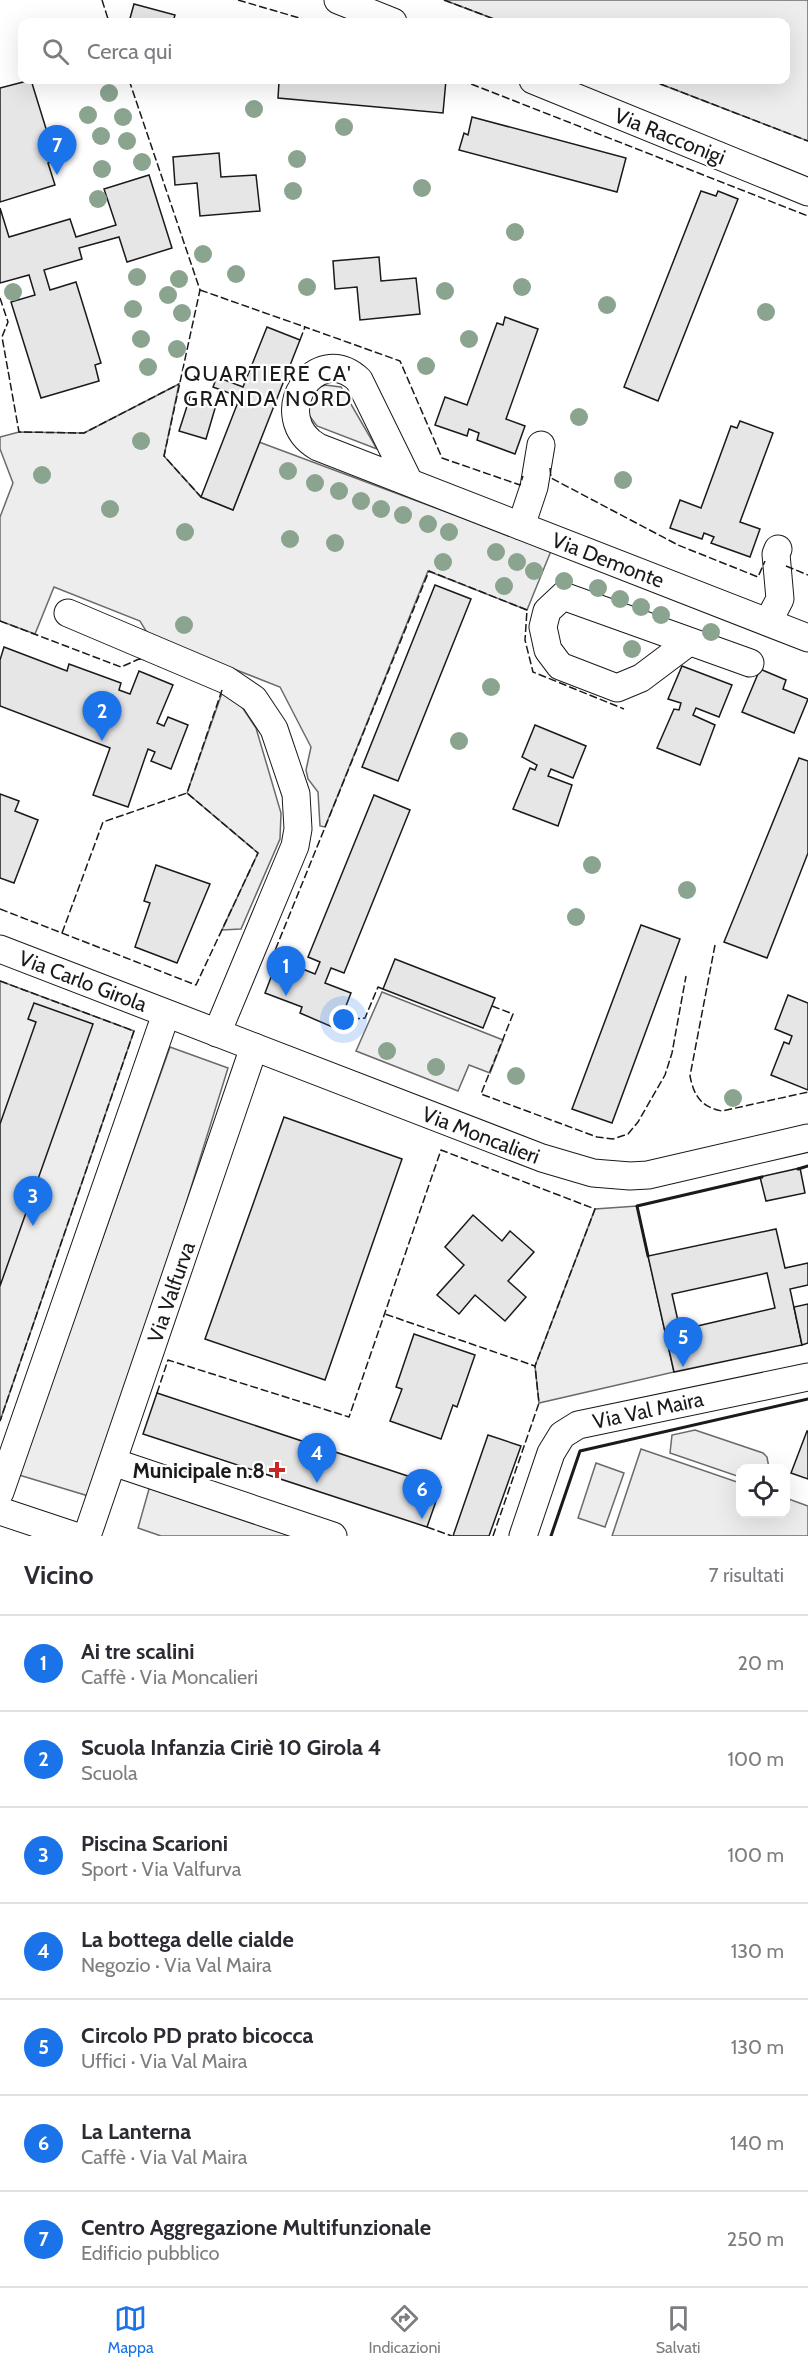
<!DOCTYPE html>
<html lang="it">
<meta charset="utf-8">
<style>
:root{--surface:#fff;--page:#f7f7f7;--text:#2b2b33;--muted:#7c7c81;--line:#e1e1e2;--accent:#1a73e8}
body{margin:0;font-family:Cabin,sans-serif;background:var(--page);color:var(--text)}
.controls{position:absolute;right:18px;bottom:18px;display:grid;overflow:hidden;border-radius:12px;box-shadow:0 6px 24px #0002}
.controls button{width:54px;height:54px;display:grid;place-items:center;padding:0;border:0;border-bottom:2px solid var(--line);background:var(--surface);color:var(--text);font:30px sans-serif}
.you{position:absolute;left:344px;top:1020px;width:21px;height:21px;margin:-15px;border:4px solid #fff;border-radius:50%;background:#1a73e8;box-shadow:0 0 0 9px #1a73e833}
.badge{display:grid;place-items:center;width:39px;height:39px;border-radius:50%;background:var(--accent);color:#fff;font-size:20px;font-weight:700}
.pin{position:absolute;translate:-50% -50px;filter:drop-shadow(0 2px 3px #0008)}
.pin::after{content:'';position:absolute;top:32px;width:21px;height:18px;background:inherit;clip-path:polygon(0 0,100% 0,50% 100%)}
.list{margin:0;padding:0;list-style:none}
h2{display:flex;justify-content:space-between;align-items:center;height:78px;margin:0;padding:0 24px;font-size:26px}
h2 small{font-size:20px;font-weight:400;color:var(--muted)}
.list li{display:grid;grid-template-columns:39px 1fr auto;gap:18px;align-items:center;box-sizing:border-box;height:96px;padding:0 24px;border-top:2px solid var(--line)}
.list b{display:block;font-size:22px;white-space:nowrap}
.list p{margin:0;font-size:20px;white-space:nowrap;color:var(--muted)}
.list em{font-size:20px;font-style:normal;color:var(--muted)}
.icon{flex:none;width:33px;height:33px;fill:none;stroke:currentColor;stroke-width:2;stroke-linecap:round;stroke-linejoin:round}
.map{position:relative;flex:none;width:808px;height:1536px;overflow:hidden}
.search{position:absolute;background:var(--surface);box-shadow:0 6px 24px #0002;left:18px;right:18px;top:18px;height:66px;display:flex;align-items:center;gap:15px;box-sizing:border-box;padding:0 21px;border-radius:12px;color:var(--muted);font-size:22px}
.sheet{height:750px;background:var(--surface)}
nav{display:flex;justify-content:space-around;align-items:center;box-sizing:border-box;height:84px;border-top:2px solid var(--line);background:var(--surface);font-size:16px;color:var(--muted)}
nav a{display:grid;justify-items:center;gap:3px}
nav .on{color:var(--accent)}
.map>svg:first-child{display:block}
</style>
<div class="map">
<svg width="808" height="1536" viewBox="0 0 808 1536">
<rect width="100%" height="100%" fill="#fff"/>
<g fill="#ededed" stroke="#6a6a6a" stroke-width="1.5">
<path d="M444,0H808V141L650,80H786V22H502Z"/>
<path d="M179,384L164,456L201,497L233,510L259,442L551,551L527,610L428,571L325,827L320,826L318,792L308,779L306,770L311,747L280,687L149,636L140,621L54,587L35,634L0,621V517L13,483L0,449V437L19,432L84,433Z"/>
<path d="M325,385L341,387L377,449L317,426L308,414L305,400L313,390Z"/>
<path d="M223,690L238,701L256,728L281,813L280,839L241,929L222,930L258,853L187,793Z"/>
<path d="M0,981L134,1031L0,1421Z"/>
<path d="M382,992L503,1040L490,1073L469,1065L458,1091L356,1051Z"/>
<path d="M170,1047L228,1068L95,1498L19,1475Z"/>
<path d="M637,1206L674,1372L539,1403L535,1366L595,1209Z"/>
<path d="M695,1430L763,1453L767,1457L769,1468H740V1477L670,1453L672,1435Z"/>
<path d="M641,1449L740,1483V1514H786V1498L808,1506V1536H612Z"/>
<path d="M596,1463L624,1473L605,1527L578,1518Z"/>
<path d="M151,1482L301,1536H161L138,1528Z"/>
</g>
<g fill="#e6e6e6" stroke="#1a1a1a" stroke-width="1.5" fill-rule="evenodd">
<path d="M134,4L175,15L173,22H129Z"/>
<path d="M31,80L56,161L48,163L55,185L0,202V88Z"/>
<path d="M285,80H446L443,113L278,98L279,82H285Z"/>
<path d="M472,117L626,158L617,192L459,150L464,133L468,135Z"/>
<path d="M219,153L221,177L256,175L260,211L200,216L197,183L175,185L173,157Z"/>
<path d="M149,175L172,248L127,262L119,237L79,248L82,259L44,270L50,290L76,282L101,363L95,365L99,381L41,398L11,302L35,295L29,275L0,283V208L9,237L70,219L76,237L116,225L104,189Z"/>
<path d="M701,191L716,196L718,191L738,199L658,401L624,387Z"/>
<path d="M379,257L381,281L416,278L420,314L360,320L357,287L335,289L333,261Z"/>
<path d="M505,317L538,329L506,419L525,426L515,454L477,440L479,433L469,429L467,436L435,425L445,397L467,405L497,323L503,325Z"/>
<path d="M267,327L300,340L233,510L201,497L240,397L213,387L217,377L243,387Z"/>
<path d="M190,397L216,405L206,439L179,431Z"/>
<path d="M740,421L773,433L740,522L760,529L750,557L711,543L714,537L704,533L702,539L670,528L680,500L701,508L731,426L737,428Z"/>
<path d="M435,585L471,599L398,781L362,767Z"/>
<path d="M4,647L67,671L69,664L121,683L119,690L130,694L139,671L173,685L157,723L164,726L168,717L188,725L171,769L151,761L155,752L148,749L128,807L93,795L110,748L0,706V660Z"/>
<path d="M682,666L732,685L719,717L696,708L693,715L715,725L700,765L657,748L674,709L679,710L681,703L668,699Z"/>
<path d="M760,669L786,680L783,689L808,699L794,733L742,712Z"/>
<path d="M535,725L586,746L573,778L551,769L548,776L572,785L558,826L513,809L530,768L535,770L537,765L522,757Z"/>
<path d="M799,758L808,761V853L767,958L724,942Z"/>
<path d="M0,794L19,801L15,811L38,820L14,883L0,878Z"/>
<path d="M374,795L410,810L344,973L331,968L325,983L351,993L337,1029L300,1013L302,1007L265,993L278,959L315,974L320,962L308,957Z"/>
<path d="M156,865L210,884L177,963L135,947L150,903L144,901Z"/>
<path d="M641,925L680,939L612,1123L572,1109Z"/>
<path d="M395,959L495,998L483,1028L383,989Z"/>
<path d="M788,995L808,1003V1090L771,1075L784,1042L789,1044L792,1036L775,1029Z"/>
<path d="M34,1003L93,1024L0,1286V1124L36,1022L28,1019Z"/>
<path d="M284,1117L402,1159L325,1380L205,1339Z"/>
<path d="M800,1168L805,1193L766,1201L760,1177Z"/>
<path d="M473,1215L502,1241L510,1231L534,1252L508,1281L526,1297L505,1321L475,1295L459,1314L437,1295L464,1265L445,1247Z"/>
<path d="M776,1229L785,1268L808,1263V1285L790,1289L802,1345L674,1372L648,1256ZM767,1273L775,1308L680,1330L672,1294Z"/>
<path d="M808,1304V1343L802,1345L794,1307Z"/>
<path d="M414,1334L475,1355L457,1407L453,1405L441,1439L390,1421L402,1389L396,1387Z"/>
<path d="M157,1393L441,1487L427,1527L143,1434Z"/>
<path d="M807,1431H808V1479L791,1473Z"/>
<path d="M488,1435L521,1446L489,1536H453Z"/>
</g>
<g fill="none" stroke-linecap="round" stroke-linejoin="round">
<defs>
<g id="minor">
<path d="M338,0L393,22"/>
<path d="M533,80L808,192"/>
<path d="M409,482L359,380C315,339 266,417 318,447L808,638"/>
<path d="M521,526L534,487L541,445"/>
<path d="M68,613L226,680L254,699L274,729L296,794L298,829L295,846L217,1033"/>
<path d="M768,622L780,599L776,554L778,549"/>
<path d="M689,642L641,678L617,688L560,666L548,650L543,627L547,611L563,596L750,663"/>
<path d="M0,949L542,1158L593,1173L630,1176L648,1175L808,1138"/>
<path d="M113,1462L333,1536"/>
<path d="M0,1492L166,1014"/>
<path d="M0,1511L75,1536"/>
<path d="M87,1536L254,1047"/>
<path d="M523,1536L551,1453L562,1435L578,1425L808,1377"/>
</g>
</defs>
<use href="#minor" stroke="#1a1a1a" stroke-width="29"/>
<use href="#minor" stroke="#fff" stroke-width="27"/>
<g stroke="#1a1a1a" stroke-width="1.5" stroke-dasharray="8 3" stroke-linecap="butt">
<path d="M102,0L109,22"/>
<path d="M238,0L313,22"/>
<path d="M444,0L502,22"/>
<path d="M129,80L200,290L164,456L201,497"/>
<path d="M461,80L808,216"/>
<path d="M650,80L808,141"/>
<path d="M200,290L305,327"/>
<path d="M0,298L8,322L2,337L19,432L84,433L179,384"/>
<path d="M300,340L305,327L400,361L442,458L520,485L523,476"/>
<path d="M550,468L551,478L678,545L758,577L765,561"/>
<path d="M786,566L808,575"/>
<path d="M0,621L121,667L139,659L144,660"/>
<path d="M0,909L196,985L258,853L187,793L222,690"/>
<path d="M62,933L103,822L187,793"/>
<path d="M715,945L690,1076C694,1096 701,1107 722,1111L808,1092"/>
<path d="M278,959L274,953L429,571L527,610L525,640L533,672L624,709"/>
<path d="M0,981L134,1031L0,1421"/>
<path d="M492,1006L513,1014L481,1094L597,1137L613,1139L628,1134L638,1122L665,1075L672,1053L686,976"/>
<path d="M341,1020L365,1018L378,987L383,989"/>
<path d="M157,1393L168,1360L349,1417L441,1150L595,1209L535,1366L385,1314"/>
<path d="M427,1527L452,1536"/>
<path d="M493,1536L539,1403L535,1366"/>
</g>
<g stroke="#1a1a1a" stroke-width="3">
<path d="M798,1169L808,1166"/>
<path d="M648,1256L637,1206L762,1177"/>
<path d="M551,1536L580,1451L808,1399"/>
</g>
</g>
<g fill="#8aa48f">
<circle cx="109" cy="93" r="9"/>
<circle cx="254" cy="109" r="9"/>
<circle cx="88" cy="115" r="9"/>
<circle cx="123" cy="117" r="9"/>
<circle cx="344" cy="127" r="9"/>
<circle cx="101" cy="136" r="9"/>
<circle cx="127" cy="141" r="9"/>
<circle cx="297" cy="159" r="9"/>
<circle cx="142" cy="162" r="9"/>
<circle cx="102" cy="169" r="9"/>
<circle cx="422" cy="188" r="9"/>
<circle cx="293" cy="191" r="9"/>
<circle cx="98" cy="199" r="9"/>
<circle cx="515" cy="232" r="9"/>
<circle cx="203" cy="254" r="9"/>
<circle cx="236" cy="274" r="9"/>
<circle cx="137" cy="277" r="9"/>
<circle cx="179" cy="279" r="9"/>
<circle cx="307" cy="287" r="9"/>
<circle cx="522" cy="287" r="9"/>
<circle cx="445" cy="291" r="9"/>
<circle cx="13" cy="292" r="9"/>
<circle cx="168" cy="295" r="9"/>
<circle cx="607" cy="305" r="9"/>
<circle cx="133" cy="309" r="9"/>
<circle cx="766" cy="312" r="9"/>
<circle cx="182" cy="313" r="9"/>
<circle cx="141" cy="339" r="9"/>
<circle cx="469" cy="339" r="9"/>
<circle cx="177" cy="349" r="9"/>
<circle cx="426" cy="366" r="9"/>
<circle cx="148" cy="367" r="9"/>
<circle cx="579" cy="417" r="9"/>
<circle cx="141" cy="441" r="9"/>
<circle cx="288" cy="471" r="9"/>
<circle cx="42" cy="475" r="9"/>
<circle cx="623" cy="480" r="9"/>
<circle cx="315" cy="483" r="9"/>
<circle cx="339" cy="491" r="9"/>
<circle cx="361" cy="501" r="9"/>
<circle cx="110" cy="509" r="9"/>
<circle cx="381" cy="509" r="9"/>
<circle cx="403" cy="515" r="9"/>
<circle cx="428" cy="524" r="9"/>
<circle cx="185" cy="532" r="9"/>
<circle cx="449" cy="532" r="9"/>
<circle cx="290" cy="539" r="9"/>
<circle cx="335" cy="543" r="9"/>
<circle cx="496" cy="552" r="9"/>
<circle cx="443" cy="562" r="9"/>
<circle cx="517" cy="562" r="9"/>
<circle cx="534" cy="571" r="9"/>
<circle cx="564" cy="581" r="9"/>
<circle cx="504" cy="586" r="9"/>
<circle cx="598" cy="588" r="9"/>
<circle cx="620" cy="599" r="9"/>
<circle cx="641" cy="607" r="9"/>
<circle cx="661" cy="615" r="9"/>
<circle cx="184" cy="625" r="9"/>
<circle cx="711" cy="632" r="9"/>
<circle cx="632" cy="649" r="9"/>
<circle cx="491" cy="687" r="9"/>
<circle cx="459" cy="741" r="9"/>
<circle cx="592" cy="865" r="9"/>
<circle cx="687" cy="890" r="9"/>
<circle cx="576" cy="917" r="9"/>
<circle cx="387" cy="1051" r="9"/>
<circle cx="436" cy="1067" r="9"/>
<circle cx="516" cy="1076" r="9"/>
<circle cx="733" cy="1098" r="9"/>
</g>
<path fill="#c62828" stroke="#fff" stroke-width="2" d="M274 1461h6v6h6v6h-6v6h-6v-6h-6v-6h6z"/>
<g text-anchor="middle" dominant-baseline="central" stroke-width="4.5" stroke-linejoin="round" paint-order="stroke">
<g font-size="21" fill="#1a1a1a" stroke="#fff">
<text transform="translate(670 136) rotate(22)">Via Racconigi</text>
<text transform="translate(608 560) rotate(21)">Via Demonte</text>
<text transform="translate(83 981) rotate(21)">Via Carlo Girola</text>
<text transform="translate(481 1135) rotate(21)">Via Moncalieri</text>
<text transform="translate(171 1292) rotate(-71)">Via Valfurva</text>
<text transform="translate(648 1410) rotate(-12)">Via Val Maira</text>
</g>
<g font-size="21" font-weight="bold" fill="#1a1a1a" stroke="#fff" text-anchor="end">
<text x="265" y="1470">Municipale n.8</text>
</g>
<g font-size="22" letter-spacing="1.5" fill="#1a1a1a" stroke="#fff">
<text x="268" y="373">QUARTIERE CA'<tspan x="268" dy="25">GRANDA NORD</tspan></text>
</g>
</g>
</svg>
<div class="controls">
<button><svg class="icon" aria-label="locate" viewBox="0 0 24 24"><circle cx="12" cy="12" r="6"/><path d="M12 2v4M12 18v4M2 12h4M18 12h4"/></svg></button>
</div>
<div class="you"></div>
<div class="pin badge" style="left:286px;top:996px">1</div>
<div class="pin badge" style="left:102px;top:741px">2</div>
<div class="pin badge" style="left:33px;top:1226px">3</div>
<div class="pin badge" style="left:317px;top:1483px">4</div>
<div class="pin badge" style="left:683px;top:1367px">5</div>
<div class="pin badge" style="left:422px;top:1519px">6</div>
<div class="pin badge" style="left:57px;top:175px">7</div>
<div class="search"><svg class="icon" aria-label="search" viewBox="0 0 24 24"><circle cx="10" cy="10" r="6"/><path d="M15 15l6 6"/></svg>Cerca qui</div>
</div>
<section class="sheet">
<h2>Vicino<small>7 risultati</small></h2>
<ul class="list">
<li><span class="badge">1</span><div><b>Ai tre scalini</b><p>Caffè · Via Moncalieri</p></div><em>20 m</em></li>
<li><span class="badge">2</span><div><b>Scuola Infanzia Ciriè 10 Girola 4</b><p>Scuola</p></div><em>100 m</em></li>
<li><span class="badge">3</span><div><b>Piscina Scarioni</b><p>Sport · Via Valfurva</p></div><em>100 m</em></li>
<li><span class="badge">4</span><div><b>La bottega delle cialde</b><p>Negozio · Via Val Maira</p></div><em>130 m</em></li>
<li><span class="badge">5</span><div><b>Circolo PD prato bicocca</b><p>Uffici · Via Val Maira</p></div><em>130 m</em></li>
<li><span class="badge">6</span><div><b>La Lanterna</b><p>Caffè · Via Val Maira</p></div><em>140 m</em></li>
<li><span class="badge">7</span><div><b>Centro Aggregazione Multifunzionale</b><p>Edificio pubblico</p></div><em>250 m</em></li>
</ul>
</section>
<nav>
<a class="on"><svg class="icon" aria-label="map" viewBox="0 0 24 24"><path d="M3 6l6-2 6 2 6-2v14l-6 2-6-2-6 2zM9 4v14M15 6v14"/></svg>Mappa</a>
<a><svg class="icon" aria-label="directions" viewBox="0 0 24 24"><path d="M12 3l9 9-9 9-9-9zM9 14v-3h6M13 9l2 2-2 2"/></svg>Indicazioni</a>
<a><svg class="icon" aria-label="saved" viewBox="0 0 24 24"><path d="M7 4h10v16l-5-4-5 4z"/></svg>Salvati</a>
</nav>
